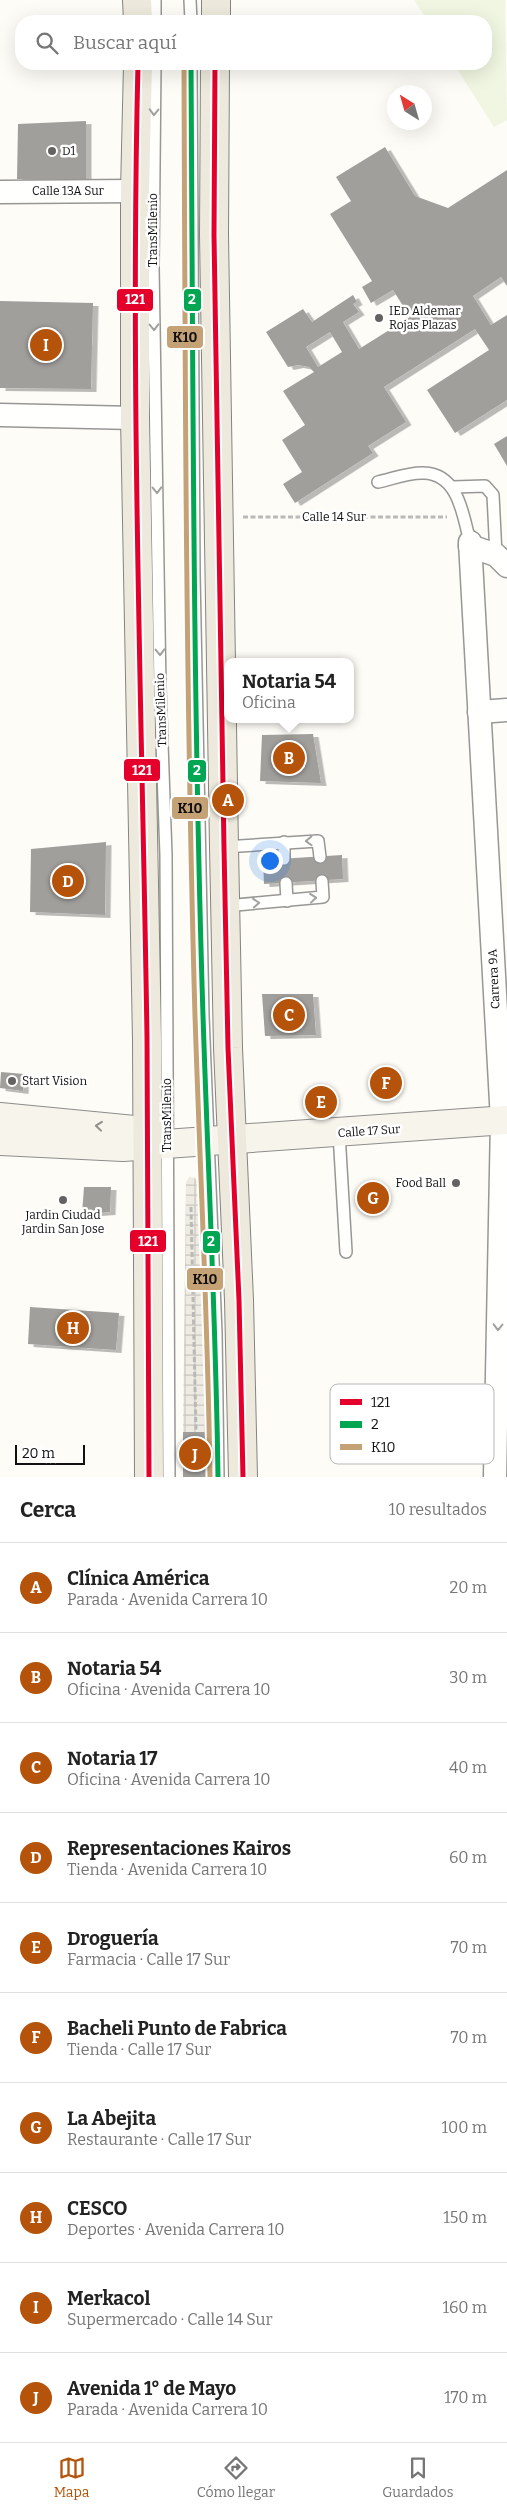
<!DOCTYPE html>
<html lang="es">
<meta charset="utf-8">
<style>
:root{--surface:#fff;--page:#f2f2f2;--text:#222;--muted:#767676;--line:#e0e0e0;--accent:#b45309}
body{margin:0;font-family:Bitter,serif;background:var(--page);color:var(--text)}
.compass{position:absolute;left:387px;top:85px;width:45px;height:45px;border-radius:50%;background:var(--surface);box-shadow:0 5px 20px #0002;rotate:323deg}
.scale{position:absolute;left:15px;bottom:12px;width:70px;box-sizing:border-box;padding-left:5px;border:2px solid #111;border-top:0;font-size:14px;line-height:18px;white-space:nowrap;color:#111;-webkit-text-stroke:4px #fff;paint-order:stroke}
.you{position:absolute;left:269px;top:860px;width:18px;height:18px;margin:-12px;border:4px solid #fff;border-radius:50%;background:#1a73e8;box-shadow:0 0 0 8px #1a73e833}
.badge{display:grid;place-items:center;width:32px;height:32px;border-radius:50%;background:var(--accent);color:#fff;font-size:16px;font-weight:700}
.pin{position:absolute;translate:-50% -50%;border:2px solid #fff;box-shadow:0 1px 5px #0006}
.popup{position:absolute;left:224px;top:658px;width:130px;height:65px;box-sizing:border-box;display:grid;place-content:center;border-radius:10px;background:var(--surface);filter:drop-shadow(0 1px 4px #0005);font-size:16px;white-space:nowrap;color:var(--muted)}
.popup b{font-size:19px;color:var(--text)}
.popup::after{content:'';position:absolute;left:50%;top:100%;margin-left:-10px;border:10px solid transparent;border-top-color:var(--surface)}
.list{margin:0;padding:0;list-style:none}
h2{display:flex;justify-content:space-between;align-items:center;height:65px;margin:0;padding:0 20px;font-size:21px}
h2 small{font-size:16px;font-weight:400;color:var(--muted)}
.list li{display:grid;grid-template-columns:32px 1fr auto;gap:15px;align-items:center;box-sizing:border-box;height:90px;padding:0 20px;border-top:1px solid var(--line)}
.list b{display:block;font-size:19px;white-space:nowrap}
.list p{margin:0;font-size:16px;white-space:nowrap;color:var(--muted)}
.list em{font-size:16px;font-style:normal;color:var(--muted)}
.icon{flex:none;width:28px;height:28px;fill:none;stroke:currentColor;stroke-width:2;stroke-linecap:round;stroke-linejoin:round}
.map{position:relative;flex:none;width:507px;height:1477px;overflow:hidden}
.search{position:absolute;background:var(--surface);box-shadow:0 5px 20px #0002;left:15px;right:15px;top:15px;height:55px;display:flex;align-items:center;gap:12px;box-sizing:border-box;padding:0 18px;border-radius:20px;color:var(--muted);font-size:19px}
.sheet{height:965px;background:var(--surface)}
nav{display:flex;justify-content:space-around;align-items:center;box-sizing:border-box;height:70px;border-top:1px solid var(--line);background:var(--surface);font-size:14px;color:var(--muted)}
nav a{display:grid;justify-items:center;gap:2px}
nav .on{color:var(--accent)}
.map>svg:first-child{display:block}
</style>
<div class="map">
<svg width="507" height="1477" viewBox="0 0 507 1477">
<defs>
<pattern id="plaza-grid" width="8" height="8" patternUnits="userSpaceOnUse" patternTransform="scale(1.25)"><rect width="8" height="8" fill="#edebe2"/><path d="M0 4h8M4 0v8" fill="none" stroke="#cac8c1"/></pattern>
<filter id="shadow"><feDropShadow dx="5.5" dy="3" stdDeviation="0" flood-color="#0004"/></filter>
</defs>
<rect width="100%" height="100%" fill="#fdfcf7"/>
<path fill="#f0f6e1" d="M414,0H505L507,120L494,127L454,64H486V21H428Z"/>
<path fill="url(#plaza-grid)" d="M189,1177L195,1178L197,1181L208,1432H183L186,1182Z"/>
<g fill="#a19f9c" fill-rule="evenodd" filter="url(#shadow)">
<path d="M86,121V179H17L18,124Z"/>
<path d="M385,147L415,196L448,208L507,170V286L501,277L473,296L491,325L507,315V400L455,433L427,390L489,350L475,329L384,387L406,422L368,446L373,453L295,503L283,484L302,472L282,440L305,425L283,391L314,372L309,367L298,365L288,367L266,332L303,309L312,322L353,295L357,302L353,304L359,312L343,322L359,349L410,317L393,290L371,303L362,287L372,281L330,214L351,201L336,177ZM330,332L342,352L318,367L306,347Z"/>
<path d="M0,301L93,303L91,389L0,388Z"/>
<path d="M507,436V466L494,444Z"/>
<path d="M313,734L321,783L260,781L262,735Z"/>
<path d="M106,842L105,915L30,912L31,849Z"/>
<path d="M342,855L343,879L264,884L263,860Z"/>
<path d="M262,994H313L316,1035L265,1036Z"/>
<path d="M1,1072L24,1074L23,1091L0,1088Z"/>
<path d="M84,1187H111L110,1212L82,1214Z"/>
<path d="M30,1307L119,1313L116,1350L28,1344Z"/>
<rect x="183" y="1432" width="25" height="45"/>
</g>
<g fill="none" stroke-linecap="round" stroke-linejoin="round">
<defs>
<g id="lane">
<path d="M155,0V21"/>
<path d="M190,0L191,21"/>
<path d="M155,64L153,267L160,688L166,855L169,1477"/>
<path d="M191,64L194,575L203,1016L216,1333L218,1477"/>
<path d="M378,482C392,479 410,472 424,473C459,474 463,516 470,542"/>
<path d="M453,487L485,486L493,495L496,555"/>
<path d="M284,842V859"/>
<path d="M224,847L318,841L320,857"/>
<path d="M286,883L287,901"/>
<path d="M225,906L323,897L322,881"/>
<path d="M339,1133L346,1252"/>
</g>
<g id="street">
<path d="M0,192L135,191"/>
<path d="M0,415L135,418"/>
<path d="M470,542L502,1120L495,1477"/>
<path d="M470,546L496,555L507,566"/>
<path d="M479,712L507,710"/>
</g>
<g id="secondary">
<path d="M0,1117L155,1132"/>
<path d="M0,1141L123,1147L507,1120"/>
</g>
<g id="primary">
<path d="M137,0L138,21"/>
<path d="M216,21V0"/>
<path d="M138,64L135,191V418L147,1040L149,1477"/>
<path d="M215,64L214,235L224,847L228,1048L239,1300L243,1477"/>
</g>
</defs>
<use href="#lane" stroke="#979795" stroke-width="14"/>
<use href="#street" stroke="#979795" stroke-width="25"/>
<use href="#secondary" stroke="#8e8d8b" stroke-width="30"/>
<use href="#primary" stroke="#858482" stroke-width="30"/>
<g stroke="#b9b9b8" stroke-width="3" stroke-dasharray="5 2.5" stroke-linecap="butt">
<path d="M243,517H447"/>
<path d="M191,1207L196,1432"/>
</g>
<use href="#lane" stroke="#fffffe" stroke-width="11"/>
<use href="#street" stroke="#fffffe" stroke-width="22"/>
<use href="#secondary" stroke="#f6f4eb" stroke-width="28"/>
<use href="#primary" stroke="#ede9dc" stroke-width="28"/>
<defs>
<g id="bus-1">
<path d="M138,64C130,388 142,712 147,1037C149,1183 148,1330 149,1477"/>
<path d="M215,64L214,235L224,847L228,1048L239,1300L243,1477"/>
</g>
<path id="bus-2" d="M191,64C193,381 193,699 203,1016C208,1170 216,1323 218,1477"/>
<path id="bus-3" d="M184,64C185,381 186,699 195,1016C200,1170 208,1323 210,1477"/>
</defs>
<use href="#bus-1" stroke="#fff" stroke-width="9"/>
<use href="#bus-2" stroke="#fff" stroke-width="9"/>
<use href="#bus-3" stroke="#fff" stroke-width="9"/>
<use href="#bus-1" stroke="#e4002b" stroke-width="5"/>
<use href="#bus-2" stroke="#00a651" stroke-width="5"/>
<use href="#bus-3" stroke="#c5a275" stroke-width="5"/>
</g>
<defs><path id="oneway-chevron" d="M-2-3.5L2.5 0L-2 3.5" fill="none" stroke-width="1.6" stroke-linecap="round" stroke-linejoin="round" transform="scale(1.25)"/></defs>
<g stroke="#a0a09f">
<use href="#oneway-chevron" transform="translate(154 112) rotate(91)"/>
<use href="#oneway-chevron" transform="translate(154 327) rotate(89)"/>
<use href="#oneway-chevron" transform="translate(157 490) rotate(89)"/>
<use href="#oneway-chevron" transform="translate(160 652) rotate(89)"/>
<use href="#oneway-chevron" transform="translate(309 841) rotate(178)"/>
<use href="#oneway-chevron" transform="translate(313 898) rotate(-6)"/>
<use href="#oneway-chevron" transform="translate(256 903) rotate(-4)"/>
<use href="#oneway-chevron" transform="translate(498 1327) rotate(91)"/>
</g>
<use stroke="#8f8e89" href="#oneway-chevron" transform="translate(99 1126) rotate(-174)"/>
<g fill="#646362" stroke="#fff" stroke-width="2">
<circle cx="52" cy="151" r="5"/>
<circle cx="379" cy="318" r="5"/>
<circle cx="12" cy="1081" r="5"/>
<circle cx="456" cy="1183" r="5"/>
<circle cx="63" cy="1200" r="5"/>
</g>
<g text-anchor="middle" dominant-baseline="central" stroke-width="5" stroke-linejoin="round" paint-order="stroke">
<g font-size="12" fill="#111" stroke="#fff" text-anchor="start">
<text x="62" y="151">D1</text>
<text x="389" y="311">IED Aldemar<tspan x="389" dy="14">Rojas Plazas</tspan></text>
<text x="22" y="1081">Start Vision</text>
<text x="446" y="1183" text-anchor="end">Food Ball</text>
<text x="63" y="1215" text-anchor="middle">Jardin Ciudad<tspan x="63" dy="14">Jardin San Jose</tspan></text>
</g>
<g font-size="12" fill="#111" stroke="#fff">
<text x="68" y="191">Calle 13A Sur</text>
<text transform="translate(153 230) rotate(-90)">TransMilenio</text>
<text x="334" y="517">Calle 14 Sur</text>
<text transform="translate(161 710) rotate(-92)">TransMilenio</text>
<text transform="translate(494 979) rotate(-93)">Carrera 9A</text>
<text transform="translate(167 1115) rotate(-90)">TransMilenio</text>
<text transform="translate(369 1131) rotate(-4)">Calle 17 Sur</text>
</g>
</g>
<rect x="330" y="1384" width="164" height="80" rx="8" fill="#fff" stroke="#b8b8b8" stroke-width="1"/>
<rect x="340" y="1399" width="22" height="6" fill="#e4002b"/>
<rect x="340" y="1421" width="22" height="7" fill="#00a651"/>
<rect x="340" y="1444" width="22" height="6" fill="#c5a275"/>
<g font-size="14" fill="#111">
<text x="371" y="1407">121</text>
<text x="371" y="1429">2</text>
<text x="371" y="1452">K10</text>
</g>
<g stroke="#fff" stroke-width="2">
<rect x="116" y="288" width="38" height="24" rx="5" fill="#e4002b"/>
<rect x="183" y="288" width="19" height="24" rx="5" fill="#00a651"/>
<rect x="166" y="325" width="38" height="24" rx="5" fill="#c5a275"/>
<rect x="123" y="758" width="38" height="24" rx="5" fill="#e4002b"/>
<rect x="187" y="759" width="20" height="24" rx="5" fill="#00a651"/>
<rect x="171" y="796" width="38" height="24" rx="5" fill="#c5a275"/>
<rect x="129" y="1229" width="38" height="24" rx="5" fill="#e4002b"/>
<rect x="202" y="1230" width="19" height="24" rx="5" fill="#00a651"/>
<rect x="186" y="1267" width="38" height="24" rx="5" fill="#c5a275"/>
</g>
<g font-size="14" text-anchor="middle" font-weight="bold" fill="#fff">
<text x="135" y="304">121</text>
<text x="192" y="304">2</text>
<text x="142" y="775">121</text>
<text x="197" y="775">2</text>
<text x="148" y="1246">121</text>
<text x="211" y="1246">2</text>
</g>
<g font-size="14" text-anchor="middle" font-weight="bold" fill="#111">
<text x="185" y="342">K10</text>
<text x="190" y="813">K10</text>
<text x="205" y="1284">K10</text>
</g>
</svg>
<svg class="compass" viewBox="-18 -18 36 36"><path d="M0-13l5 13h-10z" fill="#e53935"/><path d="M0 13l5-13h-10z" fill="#767676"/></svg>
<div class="scale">20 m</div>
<div class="you"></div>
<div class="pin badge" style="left:228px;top:800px">A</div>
<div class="pin badge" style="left:289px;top:758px">B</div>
<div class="popup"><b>Notaria 54</b>Oficina</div>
<div class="pin badge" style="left:289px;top:1015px">C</div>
<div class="pin badge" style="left:68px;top:881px">D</div>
<div class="pin badge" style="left:321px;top:1102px">E</div>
<div class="pin badge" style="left:386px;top:1083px">F</div>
<div class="pin badge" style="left:373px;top:1198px">G</div>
<div class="pin badge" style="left:73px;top:1328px">H</div>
<div class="pin badge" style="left:46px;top:345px">I</div>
<div class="pin badge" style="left:195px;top:1454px">J</div>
<div class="search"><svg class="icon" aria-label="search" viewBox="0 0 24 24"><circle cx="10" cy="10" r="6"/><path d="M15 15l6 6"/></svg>Buscar aquí</div>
</div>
<section class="sheet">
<h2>Cerca<small>10 resultados</small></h2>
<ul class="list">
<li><span class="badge">A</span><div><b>Clínica América</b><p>Parada · Avenida Carrera 10</p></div><em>20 m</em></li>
<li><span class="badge">B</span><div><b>Notaria 54</b><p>Oficina · Avenida Carrera 10</p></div><em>30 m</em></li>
<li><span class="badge">C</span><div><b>Notaria 17</b><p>Oficina · Avenida Carrera 10</p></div><em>40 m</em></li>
<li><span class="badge">D</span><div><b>Representaciones Kairos</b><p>Tienda · Avenida Carrera 10</p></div><em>60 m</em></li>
<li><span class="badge">E</span><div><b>Droguería</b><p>Farmacia · Calle 17 Sur</p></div><em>70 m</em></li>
<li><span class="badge">F</span><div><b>Bacheli Punto de Fabrica</b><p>Tienda · Calle 17 Sur</p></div><em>70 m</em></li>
<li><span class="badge">G</span><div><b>La Abejita</b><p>Restaurante · Calle 17 Sur</p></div><em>100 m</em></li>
<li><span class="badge">H</span><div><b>CESCO</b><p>Deportes · Avenida Carrera 10</p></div><em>150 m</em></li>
<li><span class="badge">I</span><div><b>Merkacol</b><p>Supermercado · Calle 14 Sur</p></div><em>160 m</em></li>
<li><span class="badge">J</span><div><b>Avenida 1° de Mayo</b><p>Parada · Avenida Carrera 10</p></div><em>170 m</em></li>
</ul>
</section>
<nav>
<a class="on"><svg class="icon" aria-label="map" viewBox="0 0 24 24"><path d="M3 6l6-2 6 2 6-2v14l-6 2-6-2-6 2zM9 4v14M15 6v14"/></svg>Mapa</a>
<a><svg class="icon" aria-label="directions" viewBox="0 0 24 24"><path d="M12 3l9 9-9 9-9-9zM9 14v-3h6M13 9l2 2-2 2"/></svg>Cómo llegar</a>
<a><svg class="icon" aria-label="saved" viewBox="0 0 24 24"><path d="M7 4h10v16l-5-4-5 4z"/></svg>Guardados</a>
</nav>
